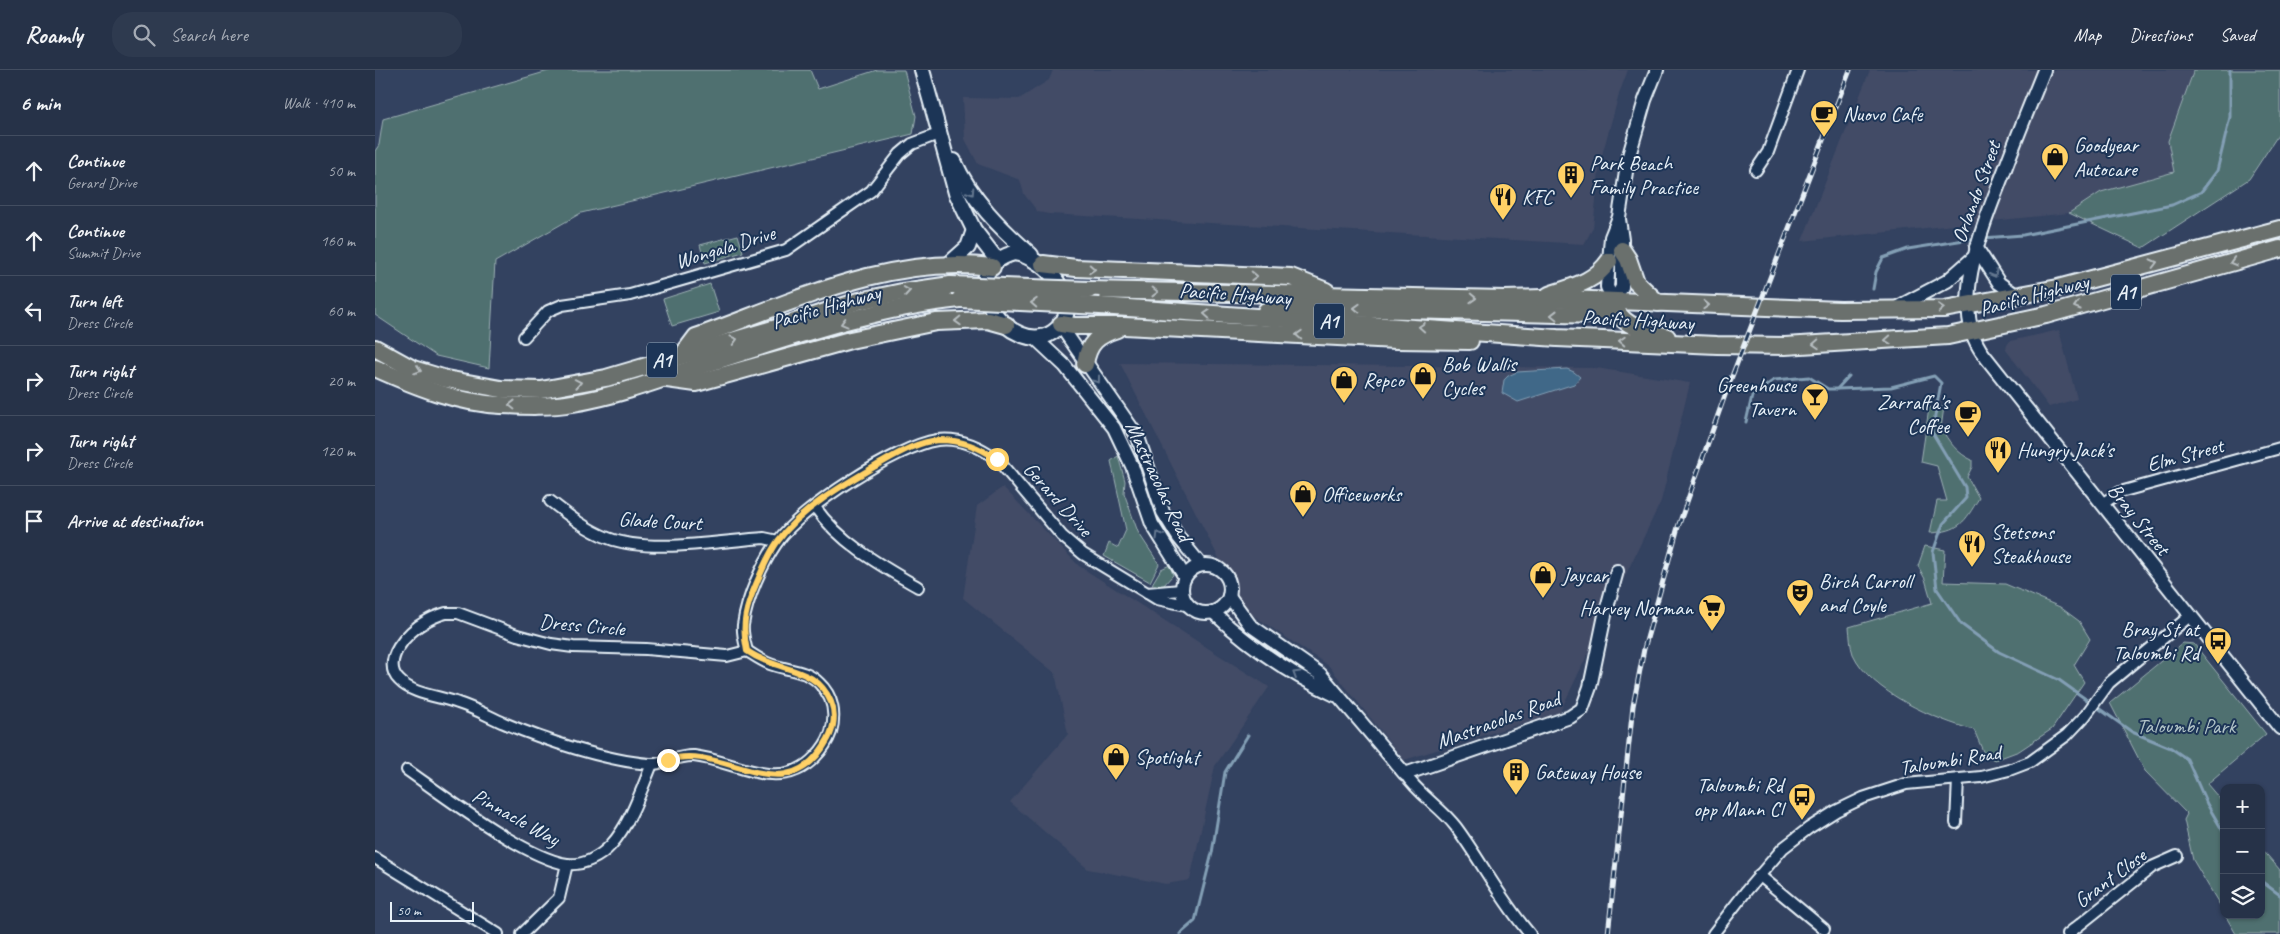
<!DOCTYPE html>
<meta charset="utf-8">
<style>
:root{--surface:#263248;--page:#2e3a4f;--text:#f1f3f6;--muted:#a4aab4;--line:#424d60}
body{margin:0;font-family:Caveat,sans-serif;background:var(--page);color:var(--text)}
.controls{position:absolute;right:15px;bottom:15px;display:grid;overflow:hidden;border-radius:10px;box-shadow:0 1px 4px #0004}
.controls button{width:45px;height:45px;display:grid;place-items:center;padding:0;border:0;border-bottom:1px solid var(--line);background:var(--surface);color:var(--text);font:25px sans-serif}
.scale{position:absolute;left:15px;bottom:12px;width:84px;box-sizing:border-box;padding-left:5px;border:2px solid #e8f1f8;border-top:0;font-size:14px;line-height:18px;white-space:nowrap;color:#e8f1f8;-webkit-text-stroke:4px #1d3557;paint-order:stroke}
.stop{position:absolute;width:15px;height:15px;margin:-11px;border:4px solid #ffd166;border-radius:50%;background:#fff}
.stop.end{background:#ffd166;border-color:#fff;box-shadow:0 1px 5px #0008}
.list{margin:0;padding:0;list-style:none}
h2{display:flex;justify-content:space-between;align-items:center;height:65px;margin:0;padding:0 20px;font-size:21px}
h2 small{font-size:16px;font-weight:400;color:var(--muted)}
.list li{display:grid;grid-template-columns:32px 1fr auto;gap:15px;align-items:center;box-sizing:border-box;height:70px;padding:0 20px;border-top:1px solid var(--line)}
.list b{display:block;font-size:19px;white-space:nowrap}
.list p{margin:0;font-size:16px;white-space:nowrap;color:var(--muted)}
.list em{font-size:16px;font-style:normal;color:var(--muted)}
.icon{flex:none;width:28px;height:28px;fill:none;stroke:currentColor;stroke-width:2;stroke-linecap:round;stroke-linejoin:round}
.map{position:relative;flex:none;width:1905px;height:864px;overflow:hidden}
header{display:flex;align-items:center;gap:30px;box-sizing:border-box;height:70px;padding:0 25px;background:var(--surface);border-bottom:1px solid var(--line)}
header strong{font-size:24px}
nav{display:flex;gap:28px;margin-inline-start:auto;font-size:18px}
.search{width:350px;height:45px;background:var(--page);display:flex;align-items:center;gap:12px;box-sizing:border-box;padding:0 18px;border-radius:20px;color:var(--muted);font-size:19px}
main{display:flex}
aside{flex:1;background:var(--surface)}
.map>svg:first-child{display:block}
</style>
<header>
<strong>Roamly</strong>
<div class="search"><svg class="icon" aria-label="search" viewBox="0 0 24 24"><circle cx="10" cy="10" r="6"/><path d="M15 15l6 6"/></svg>Search here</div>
<nav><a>Map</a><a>Directions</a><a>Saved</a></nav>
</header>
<main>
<aside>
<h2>6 min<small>Walk · 410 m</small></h2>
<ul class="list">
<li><svg class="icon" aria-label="ahead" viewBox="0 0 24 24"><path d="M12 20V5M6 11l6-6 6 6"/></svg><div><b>Continue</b><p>Gerard Drive</p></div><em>50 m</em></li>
<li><svg class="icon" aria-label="ahead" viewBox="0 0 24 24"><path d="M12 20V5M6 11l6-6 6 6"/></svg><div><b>Continue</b><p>Summit Drive</p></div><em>160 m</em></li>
<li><svg class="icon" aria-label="left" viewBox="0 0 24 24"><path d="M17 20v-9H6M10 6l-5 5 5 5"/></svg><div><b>Turn left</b><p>Dress Circle</p></div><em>60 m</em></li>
<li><svg class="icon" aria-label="right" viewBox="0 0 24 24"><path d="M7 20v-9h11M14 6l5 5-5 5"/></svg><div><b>Turn right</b><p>Dress Circle</p></div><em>20 m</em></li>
<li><svg class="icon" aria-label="right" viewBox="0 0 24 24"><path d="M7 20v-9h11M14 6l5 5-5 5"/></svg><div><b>Turn right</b><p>Dress Circle</p></div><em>120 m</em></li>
<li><svg class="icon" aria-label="arrive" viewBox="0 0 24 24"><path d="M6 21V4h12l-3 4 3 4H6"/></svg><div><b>Arrive at destination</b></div></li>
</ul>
</aside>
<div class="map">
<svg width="1905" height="864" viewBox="0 0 1905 864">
<rect width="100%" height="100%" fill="#334260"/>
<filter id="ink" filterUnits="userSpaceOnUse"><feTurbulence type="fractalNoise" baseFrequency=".02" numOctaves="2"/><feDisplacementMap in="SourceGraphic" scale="10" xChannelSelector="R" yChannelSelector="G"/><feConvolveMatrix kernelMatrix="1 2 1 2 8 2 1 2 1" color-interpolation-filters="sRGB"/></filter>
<g filter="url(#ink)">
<g fill="#424b66">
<path d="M678,0H1253L1245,21L1225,92L1218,158L1209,174L674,144L663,142L649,124L645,110L603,94L590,69L588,28L644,29L674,10Z"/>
<path d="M1495,0H1819L1793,71L1799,102L1726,122L1694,143L1427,171Z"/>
<path d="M1684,260L1702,329L1674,337L1631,280L1632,275L1635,271Z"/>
<path d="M745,293L1221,298L1315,313L1286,431L1185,642L1029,690L954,596L870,540Z"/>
<path d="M628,417L704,496L894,617L840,696L815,810L791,814L713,799L635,732L693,664L680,603L588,528L602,436Z"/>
</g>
<g fill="#4f6f6f" stroke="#9cb0b4">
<path d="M177,0H435L443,19L502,0H529L541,46L538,64L206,143L120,192L114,298L61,286L0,245V81L4,75L8,49Z"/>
<path d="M1819,0H1905V62L1874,109L1768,178L1694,143L1726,122L1799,102L1793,71Z"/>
<path d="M363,165L368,182L330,193L325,175Z"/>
<path d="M335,214L344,242L297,256L288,229Z"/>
<path d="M1569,337L1566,358C1573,371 1583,384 1597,390V397L1592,407L1604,428C1589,453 1585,461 1555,463L1562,431H1572L1562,396L1546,392L1554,338Z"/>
<path d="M743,386L750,411L749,423L763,462L784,494L775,512L729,486L734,473L743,478L751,460L736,391Z"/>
<path d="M1550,476L1570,480L1568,512L1630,514L1685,537L1704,551L1715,569L1699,595L1709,612L1677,659L1644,681L1620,690L1610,686L1599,660C1561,650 1495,622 1478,584C1475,576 1475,565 1474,557L1557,533L1550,509L1543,496Z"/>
<path d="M795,495L798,505L788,516L777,514L786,499Z"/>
<path d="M1808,573L1819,574L1891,664L1832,714L1849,734V842L1818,790L1809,750L1812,744L1770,701L1735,633Z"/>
<path d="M1886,778L1905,800V864H1861L1850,845H1886Z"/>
</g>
<path fill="#406888" stroke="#839fb5" d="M1192,299L1199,302L1205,307L1199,314L1143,332L1127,323L1129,310L1133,306L1142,302Z"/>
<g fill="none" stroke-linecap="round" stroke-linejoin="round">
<g stroke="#839fb5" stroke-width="3">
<path d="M1608,168L1648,165L1797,135L1826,122L1842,101L1855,47V0"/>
<path d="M1498,219L1501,202L1508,188L1533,179L1602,168"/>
<path d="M1462,319L1516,317L1559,306L1566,313L1557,362L1590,417L1591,428L1568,454L1558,482L1562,519L1586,554L1624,582L1684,610L1757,662L1796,678L1812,689L1832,734L1849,763"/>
<path d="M1371,352L1377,326L1399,310L1434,307L1453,319H1462L1474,306"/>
<path d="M1886,811L1905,825"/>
<path d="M805,864L820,851L837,783L850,702L873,665"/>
</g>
<defs>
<g id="minor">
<path d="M1381,100L1393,82L1423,0"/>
<path d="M149,267L173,241L187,235L255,225L411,180L496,121L525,84L537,74L566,63"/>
<path d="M175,431C193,445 212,460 233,468C274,484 345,471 389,468L403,471"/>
<path d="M1727,434L1745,422L1905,378"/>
<path d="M440,437C465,473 505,495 543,517"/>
<path d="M772,523L806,520"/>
<path d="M71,543H83L142,565L176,574L198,577L271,579L352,586L372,581C380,586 387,591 395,594C411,600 432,600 444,613C458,626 461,644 456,662C453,671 447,680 440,687C405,724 361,691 319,686C303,685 289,695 275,694C232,691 169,670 129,653C113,646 99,638 83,633C65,626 38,625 24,610C5,591 33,561 50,552C56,548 64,545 71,543Z"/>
<path d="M372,581C370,573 367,564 368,555C372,527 387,494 403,471C426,438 522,376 562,370C584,367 604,376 622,389L687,466L708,484L782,529L811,535"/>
<path d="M32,700C69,726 150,788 192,794C208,796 225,787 236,775C255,754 266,721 277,694"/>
<path d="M1030,704C1044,725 1066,737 1081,757C1107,792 1126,831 1155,864"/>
<path d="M1581,753L1583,709"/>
<path d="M0,788L123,864"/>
<path d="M1384,805L1449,859"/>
<path d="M147,864L184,828L192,794"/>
<path d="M1338,864L1372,820L1408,778L1434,758L1461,741L1488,728L1531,714L1606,707L1634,700L1655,692L1692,665L1710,646L1734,613L1816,545"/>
<path d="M1693,864L1777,797L1802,786"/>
</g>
<g id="tertiary">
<path d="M1669,0C1656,33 1642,66 1630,99C1611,149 1571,237 1609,285L1905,658"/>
<path d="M1601,177L1624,213L1642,226"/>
<path d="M1239,231L1232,217L1236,167L1244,147L1253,89L1270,30L1282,0"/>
<path d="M1239,231L1247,217V170L1244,149"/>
<path d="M1519,239L1572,211L1598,188"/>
<path d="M685,255L763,367L788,442L804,468L826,495"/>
<path d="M659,267L690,296L739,358L757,396L777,454L810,507"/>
<circle cx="831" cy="519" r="24"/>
<path d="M854,526L875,555L945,604L1030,704L1195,647L1207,639L1215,617L1230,545L1242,501"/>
<path d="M839,543C875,577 915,604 960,625"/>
</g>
<g id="secondary">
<path d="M547,0L581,123L599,160L622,190"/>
<path d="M579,91C596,129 625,158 656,185"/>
<path d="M639,183C672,187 714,238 678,262C637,290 571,202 639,183Z"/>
<path d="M574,194L593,177L599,160"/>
</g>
<g id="trunk">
<path d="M1247,180L1253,189L1261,212L1283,233"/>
<path d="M668,194L701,198L916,207L951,221"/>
<path d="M714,220L1130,229L1167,228L1465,240L1569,239L1683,218L1905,159"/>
<path d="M1174,225C1197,217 1220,212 1234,191"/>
<path d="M1239,231C1241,256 1272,261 1292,267"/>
<path d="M725,236L1182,268L1342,275L1410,276L1573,266L1671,245L1905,179"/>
<path d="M891,241L916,237L1221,245L1231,241L1239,231"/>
<path d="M686,254L699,256H749L1021,270L1095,271"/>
<path d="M0,278L38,299L71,309L126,319L166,320L231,308L398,259L484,231L527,222L576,215"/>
<path d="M309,283L321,267C416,233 514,184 617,197"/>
<path d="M710,294C713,273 723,265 742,259"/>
<path d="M0,298C40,316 82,333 126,335C150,336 175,337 198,333C241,326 284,310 325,296C410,269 496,238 585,229"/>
<path d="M292,309L321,313L475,270L561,252L613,250L631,255"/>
</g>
</defs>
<use href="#minor" stroke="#e8f1f8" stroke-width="14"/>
<use href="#tertiary" stroke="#e8f1f8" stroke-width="16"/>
<use href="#secondary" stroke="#e8f1f8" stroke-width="18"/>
<use href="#trunk" stroke="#e8f1f8" stroke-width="20"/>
<use href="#minor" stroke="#1d3557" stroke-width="10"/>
<use href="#tertiary" stroke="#1d3557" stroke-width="12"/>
<use href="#secondary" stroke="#1d3557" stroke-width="14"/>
<use href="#trunk" stroke="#6b706d" stroke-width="16"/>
<defs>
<path id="rail" d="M1233,864L1258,636L1269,579L1303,457L1354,314L1475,0"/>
</defs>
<use href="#rail" stroke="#e8f1f8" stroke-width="5"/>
<use href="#rail" stroke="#1d3557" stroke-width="3" stroke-dasharray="9" stroke-linecap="butt"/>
<defs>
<g id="trunk-bridge">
<path d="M576,215L714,220"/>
<path d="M585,229L725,236"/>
</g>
</defs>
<use href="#trunk-bridge" stroke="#e8f1f8" stroke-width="20" stroke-linecap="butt"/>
<use href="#trunk-bridge" stroke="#6b706d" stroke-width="16"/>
</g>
<defs><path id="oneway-chevron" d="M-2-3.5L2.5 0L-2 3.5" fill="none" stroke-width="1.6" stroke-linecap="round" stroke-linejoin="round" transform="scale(1.25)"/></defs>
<g stroke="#64778f">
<use href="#oneway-chevron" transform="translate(596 122) rotate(57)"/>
<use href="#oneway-chevron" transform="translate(1619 204) rotate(60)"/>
<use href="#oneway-chevron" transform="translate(722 310) rotate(54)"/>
<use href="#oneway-chevron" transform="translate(784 465) rotate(-121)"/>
<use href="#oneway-chevron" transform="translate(921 604) rotate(-149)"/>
</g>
<g stroke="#b6bdc0">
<use href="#oneway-chevron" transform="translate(1858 192) rotate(164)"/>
<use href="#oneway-chevron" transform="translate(1779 193) rotate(-14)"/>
<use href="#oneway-chevron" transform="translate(717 199) rotate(3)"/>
<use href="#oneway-chevron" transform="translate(879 206) rotate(2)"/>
<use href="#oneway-chevron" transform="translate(532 221) rotate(-9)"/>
<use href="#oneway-chevron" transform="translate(780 222) rotate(1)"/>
<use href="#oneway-chevron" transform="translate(1098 228) rotate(2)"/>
<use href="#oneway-chevron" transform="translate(659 233) rotate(-177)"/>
<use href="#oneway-chevron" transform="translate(1331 235) rotate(2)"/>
<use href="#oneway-chevron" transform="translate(1702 236) rotate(164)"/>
<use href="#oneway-chevron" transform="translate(982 238) rotate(-178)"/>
<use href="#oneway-chevron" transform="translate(1566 238) rotate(-4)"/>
<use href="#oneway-chevron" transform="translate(832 244) rotate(-176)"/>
<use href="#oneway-chevron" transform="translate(1179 245) rotate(-179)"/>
<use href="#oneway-chevron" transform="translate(583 251) rotate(178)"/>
<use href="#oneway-chevron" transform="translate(469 253) rotate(165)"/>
<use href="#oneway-chevron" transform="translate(1047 257) rotate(-176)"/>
<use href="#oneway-chevron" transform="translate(924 265) rotate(-177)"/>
<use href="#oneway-chevron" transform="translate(359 270) rotate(-15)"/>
<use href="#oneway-chevron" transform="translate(1513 270) rotate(176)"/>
<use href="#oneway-chevron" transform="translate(1247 271) rotate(-177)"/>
<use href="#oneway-chevron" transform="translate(1441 274) rotate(177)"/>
<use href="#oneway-chevron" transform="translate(43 300) rotate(19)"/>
<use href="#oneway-chevron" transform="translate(203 313) rotate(-11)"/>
<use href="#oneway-chevron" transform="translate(137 335) rotate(-179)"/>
</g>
</g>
<g fill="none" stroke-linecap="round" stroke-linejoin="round" filter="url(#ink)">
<path stroke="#ffd166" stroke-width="6" d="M293,690C352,672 411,746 453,669C459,658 461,644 456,632C441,595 403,603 372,581C366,554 371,537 382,512C388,498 394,483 403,471C425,440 466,416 499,397C519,386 542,371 565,370C587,370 604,377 622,389"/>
</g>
<defs>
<symbol id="cafe-pin" viewBox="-11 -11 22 30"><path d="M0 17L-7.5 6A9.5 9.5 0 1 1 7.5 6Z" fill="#ffd166" stroke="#1d3557"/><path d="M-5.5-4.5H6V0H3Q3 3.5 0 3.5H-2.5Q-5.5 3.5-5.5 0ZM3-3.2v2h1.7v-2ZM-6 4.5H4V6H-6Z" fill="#111"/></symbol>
<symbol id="shop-pin" viewBox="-11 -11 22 30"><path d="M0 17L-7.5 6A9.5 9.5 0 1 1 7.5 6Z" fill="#ffd166" stroke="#1d3557"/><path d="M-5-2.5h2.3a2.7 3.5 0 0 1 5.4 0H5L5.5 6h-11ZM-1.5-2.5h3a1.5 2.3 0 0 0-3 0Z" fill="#111"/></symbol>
<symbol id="building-pin" viewBox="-11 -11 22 30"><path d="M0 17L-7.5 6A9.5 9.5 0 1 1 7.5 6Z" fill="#ffd166" stroke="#1d3557"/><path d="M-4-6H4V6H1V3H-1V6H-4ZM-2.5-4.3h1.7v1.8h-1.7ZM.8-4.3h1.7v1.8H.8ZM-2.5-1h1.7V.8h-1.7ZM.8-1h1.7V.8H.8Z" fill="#111"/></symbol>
<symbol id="restaurant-pin" viewBox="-11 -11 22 30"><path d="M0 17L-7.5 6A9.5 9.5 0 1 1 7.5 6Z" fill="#ffd166" stroke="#1d3557"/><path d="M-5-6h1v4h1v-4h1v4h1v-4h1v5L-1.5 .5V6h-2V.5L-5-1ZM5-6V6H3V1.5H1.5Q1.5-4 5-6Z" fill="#111"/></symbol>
<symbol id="bar-pin" viewBox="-11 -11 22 30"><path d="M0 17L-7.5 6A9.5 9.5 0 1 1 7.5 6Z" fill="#ffd166" stroke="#1d3557"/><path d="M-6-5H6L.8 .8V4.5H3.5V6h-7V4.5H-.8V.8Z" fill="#111"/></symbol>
<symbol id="theatre-pin" viewBox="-11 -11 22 30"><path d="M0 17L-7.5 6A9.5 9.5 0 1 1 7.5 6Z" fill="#ffd166" stroke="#1d3557"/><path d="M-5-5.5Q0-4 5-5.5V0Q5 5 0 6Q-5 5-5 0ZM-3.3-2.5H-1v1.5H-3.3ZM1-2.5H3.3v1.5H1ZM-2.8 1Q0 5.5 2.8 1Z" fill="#111"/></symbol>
<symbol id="supermarket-pin" viewBox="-11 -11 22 30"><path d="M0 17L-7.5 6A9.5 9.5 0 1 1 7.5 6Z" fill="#ffd166" stroke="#1d3557"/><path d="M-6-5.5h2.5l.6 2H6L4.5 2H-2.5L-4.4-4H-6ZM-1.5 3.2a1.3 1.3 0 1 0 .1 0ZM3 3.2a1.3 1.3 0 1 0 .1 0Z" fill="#111"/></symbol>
<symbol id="bus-pin" viewBox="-11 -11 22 30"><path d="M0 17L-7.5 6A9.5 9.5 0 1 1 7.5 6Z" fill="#ffd166" stroke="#1d3557"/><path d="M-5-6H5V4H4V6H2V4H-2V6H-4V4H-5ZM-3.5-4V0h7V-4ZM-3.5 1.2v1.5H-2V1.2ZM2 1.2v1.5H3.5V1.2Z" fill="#111"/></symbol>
</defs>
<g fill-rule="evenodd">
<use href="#cafe-pin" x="1433" y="28" width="32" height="43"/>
<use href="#shop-pin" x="1664" y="71" width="32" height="43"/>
<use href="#building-pin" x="1180" y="89" width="32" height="43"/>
<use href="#restaurant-pin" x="1112" y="111" width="32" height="43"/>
<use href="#shop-pin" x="1032" y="290" width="32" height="43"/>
<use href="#shop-pin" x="953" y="294" width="32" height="43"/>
<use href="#bar-pin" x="1424" y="311" width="32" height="43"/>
<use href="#cafe-pin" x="1577" y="328" width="32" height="43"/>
<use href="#restaurant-pin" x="1607" y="364" width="32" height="43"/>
<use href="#shop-pin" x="912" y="408" width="32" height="43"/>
<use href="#restaurant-pin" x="1581" y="458" width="32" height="43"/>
<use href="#shop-pin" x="1152" y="489" width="32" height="43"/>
<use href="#theatre-pin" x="1409" y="507" width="32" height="43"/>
<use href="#supermarket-pin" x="1321" y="522" width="32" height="43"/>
<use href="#bus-pin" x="1827" y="555" width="32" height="43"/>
<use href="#shop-pin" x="725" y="671" width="32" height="43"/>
<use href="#building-pin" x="1125" y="686" width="32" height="43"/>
<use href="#bus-pin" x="1411" y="711" width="32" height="43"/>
</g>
<g text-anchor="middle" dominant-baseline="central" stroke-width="4" stroke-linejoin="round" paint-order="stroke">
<g fill="#1d3557" stroke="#abb9c8" stroke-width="1">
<rect x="1736" y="204.5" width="30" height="35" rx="4"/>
<rect x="939" y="233.5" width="30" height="35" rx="4"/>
<rect x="272" y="272.5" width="30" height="35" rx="4"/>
</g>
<g font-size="20" font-weight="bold" fill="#e8f1f8">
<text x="1751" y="222">A1</text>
<text x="954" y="251">A1</text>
<text x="287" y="290">A1</text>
</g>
<g font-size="21" fill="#e8f1f8" stroke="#1d3557" text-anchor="start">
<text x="1468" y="44">Nuovo Cafe</text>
<text x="1699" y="75">Goodyear<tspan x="1699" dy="24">Autocare</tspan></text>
<text x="1215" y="93">Park Beach<tspan x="1215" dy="24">Family Practice</tspan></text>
<text x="1147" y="127">KFC</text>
<text x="1067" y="294">Bob Wallis<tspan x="1067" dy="24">Cycles</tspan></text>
<text x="988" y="310">Repco</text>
<text x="1421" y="315" text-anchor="end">Greenhouse<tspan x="1421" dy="24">Tavern</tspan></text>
<text x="1574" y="332" text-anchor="end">Zarraffa's<tspan x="1574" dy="24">Coffee</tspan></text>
<text x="1642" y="380">Hungry Jack's</text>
<text x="947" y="424">Officeworks</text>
<text x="1616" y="462">Stetsons<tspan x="1616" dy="24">Steakhouse</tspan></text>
<text x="1187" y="505">Jaycar</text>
<text x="1444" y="511">Birch Carroll<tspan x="1444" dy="24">and Coyle</tspan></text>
<text x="1318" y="538" text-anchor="end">Harvey Norman</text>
<text x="1824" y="559" text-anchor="end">Bray St at<tspan x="1824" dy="24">Taloumbi Rd</tspan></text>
<text x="760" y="687">Spotlight</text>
<text x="1160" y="702">Gateway House</text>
<text x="1408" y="715" text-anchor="end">Taloumbi Rd<tspan x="1408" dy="24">opp Mann Cl</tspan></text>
</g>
<g font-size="21" fill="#e8f1f8" stroke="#1d3557">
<text transform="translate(1601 122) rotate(-70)">Orlando Street</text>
<text transform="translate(350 177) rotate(-17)">Wongala Drive</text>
<text transform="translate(860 224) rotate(4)">Pacific Highway</text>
<text transform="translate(1659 225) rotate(-15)">Pacific Highway</text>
<text transform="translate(451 237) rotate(-16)">Pacific Highway</text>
<text transform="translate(1263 250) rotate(3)">Pacific Highway</text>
<text transform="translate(1810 385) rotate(-15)">Elm Street</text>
<text transform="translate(784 411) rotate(65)">Mastracolas Road</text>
<text transform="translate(683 429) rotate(48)">Gerard Drive</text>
<text transform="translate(1764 449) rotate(51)">Bray Street</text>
<text transform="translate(285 451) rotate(3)">Glade Court</text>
<text transform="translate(207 555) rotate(5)">Dress Circle</text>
<text transform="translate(1123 650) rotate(-20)">Mastracolas Road</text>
<text transform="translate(1575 690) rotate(-9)">Taloumbi Road</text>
<text transform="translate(141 747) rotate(29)">Pinnacle Way</text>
<text transform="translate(1735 808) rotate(-37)">Grant Close</text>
</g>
<g font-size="21" fill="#b2c4c8" stroke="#1d3557">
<text x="1811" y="656">Taloumbi Park</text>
</g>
</g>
</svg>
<div class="controls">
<button>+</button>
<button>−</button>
<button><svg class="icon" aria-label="layers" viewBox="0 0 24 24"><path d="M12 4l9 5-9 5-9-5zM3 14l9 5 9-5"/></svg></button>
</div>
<div class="scale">50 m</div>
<div class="stop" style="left:622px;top:389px"></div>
<div class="stop end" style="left:293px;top:690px"></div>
</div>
</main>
